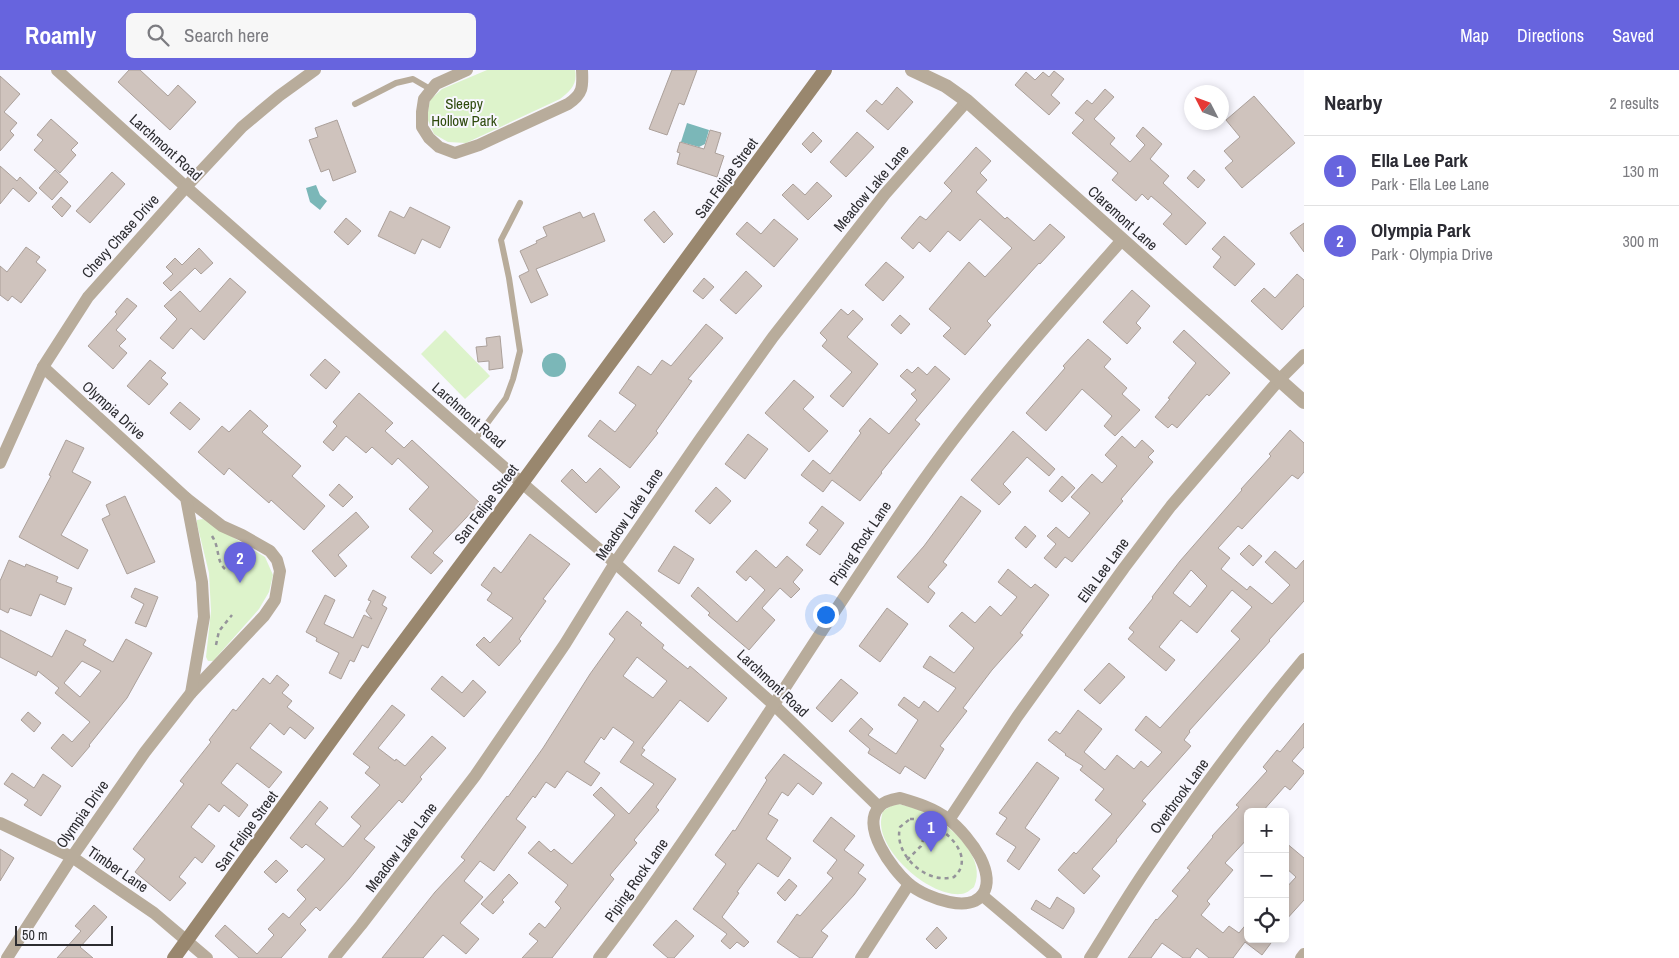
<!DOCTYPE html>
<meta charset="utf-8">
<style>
:root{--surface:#fff;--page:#f7f7f7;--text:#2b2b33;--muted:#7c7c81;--line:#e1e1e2;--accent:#6764de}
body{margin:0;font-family:"Archivo Narrow",sans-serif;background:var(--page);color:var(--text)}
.controls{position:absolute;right:15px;bottom:15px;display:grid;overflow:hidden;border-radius:8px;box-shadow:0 2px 8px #0003}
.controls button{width:45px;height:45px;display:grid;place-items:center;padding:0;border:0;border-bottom:1px solid var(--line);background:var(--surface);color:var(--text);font:25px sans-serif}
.compass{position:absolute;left:1184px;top:15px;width:45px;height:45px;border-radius:50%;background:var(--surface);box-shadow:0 2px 8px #0003;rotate:312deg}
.scale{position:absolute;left:15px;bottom:12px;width:98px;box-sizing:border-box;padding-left:5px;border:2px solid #2c2c30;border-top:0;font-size:14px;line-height:18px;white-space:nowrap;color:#2c2c30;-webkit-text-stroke:4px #f8f7fe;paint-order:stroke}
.you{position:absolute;left:825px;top:544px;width:18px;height:18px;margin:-12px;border:4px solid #fff;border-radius:50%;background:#1a73e8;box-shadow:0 0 0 8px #1a73e833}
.badge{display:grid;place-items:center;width:32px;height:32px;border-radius:50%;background:var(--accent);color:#fff;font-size:16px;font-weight:700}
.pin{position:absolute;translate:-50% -41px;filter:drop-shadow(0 1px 2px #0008)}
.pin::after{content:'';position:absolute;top:26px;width:18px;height:15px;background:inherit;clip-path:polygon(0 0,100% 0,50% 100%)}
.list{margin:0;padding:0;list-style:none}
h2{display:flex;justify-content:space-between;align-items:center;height:65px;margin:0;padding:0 20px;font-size:21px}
h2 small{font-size:16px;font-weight:400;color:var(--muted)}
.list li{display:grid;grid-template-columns:32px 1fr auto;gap:15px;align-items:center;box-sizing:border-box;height:70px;padding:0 20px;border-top:1px solid var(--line)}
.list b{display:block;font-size:19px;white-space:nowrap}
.list p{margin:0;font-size:16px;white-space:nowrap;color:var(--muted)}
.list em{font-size:16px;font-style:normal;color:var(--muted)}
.icon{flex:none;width:28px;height:28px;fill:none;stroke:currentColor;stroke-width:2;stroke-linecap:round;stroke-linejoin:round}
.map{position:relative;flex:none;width:1304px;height:888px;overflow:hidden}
header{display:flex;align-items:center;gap:30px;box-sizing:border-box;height:70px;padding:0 25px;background:var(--accent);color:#fff}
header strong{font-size:24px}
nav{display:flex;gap:28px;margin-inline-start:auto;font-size:18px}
.search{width:350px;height:45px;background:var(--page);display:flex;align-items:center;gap:12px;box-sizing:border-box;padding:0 18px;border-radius:8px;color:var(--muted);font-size:19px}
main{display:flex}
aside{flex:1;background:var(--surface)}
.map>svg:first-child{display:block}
</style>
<header>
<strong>Roamly</strong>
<div class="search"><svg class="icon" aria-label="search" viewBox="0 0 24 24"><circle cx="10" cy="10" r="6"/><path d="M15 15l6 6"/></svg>Search here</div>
<nav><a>Map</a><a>Directions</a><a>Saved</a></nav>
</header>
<main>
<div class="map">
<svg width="1304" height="888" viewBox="0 0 1304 888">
<rect width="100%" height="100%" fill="#f8f7fe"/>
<g fill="#ddf3cb">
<path d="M487,0H575C578,14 570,21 560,29L466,73L448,72L434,64L427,48L430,30L442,19Z"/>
<path d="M445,260L490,306L465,329L421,284Z"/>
<path d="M203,449L265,487L273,505L269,522L259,539L213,591H208L206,587L211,541L209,503L197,454V450Z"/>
<path d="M899,734C911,737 922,740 932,746C954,759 987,789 974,817C970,820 966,824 961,824C930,827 880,783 881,752C881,749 882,744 883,741L891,736Z"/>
</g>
<g fill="#7bb7b8">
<path d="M687,53L709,60L705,74L699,77L681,72Z"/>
<path d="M316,115L320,125L327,131L320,140L310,132L306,118Z"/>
<circle cx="554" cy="295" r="12"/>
</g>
<g fill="#cfc3bd" stroke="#aba09a" fill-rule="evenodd">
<path d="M129,0H140L168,26L178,15L196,32L170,60L118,12Z"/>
<path d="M672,0H697L684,35L679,33L667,65L649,59Z"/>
<path d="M1054,1L1064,9L1051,25L1060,33L1049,45L1015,15L1026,2L1035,10L1043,2L1049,7Z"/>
<path d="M0,6L20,24L4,42L17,53L10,61L14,65L0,81Z"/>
<path d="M897,17L913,32L888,60L866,41L876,30L882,35Z"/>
<path d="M1105,19L1114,27L1094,49L1115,68L1110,74L1130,92L1145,75L1136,66L1143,57L1162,74L1150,89L1169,106L1163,113L1206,153L1186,175L1163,154L1172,144L1151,126L1148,130L1142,124L1136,131L1112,110L1118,103L1072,63L1084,50L1075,43L1087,30L1092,34Z"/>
<path d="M1254,26L1295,73L1242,118L1225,98L1233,91L1224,81L1240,67L1226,50Z"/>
<path d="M51,49L78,73L71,80L76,85L60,103L34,80L43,70L37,65Z"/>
<path d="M337,50L356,102L333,111L329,99L321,102L309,70L318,67L315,58Z"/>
<path d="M710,60L721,63L715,83L724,86L717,107L677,94L680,83L677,82L680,72L704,79Z"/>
<path d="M813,62L822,71L811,83L802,74Z"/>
<path d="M857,62L874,77L846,107L830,92Z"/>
<path d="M976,77L991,91L980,103L987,110L976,122L1005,149L1007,147L1034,171L1050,154L1065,167L1040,194L1039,193L987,251L991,255L965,285L943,266L951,258L929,239L969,192L985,207L1012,178L980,149L960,171L948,161L930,182L919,172L913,179L901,168L920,146L926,150L952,121L944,113Z"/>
<path d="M0,96L17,111L20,107L37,123L29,132L13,118L0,134Z"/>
<path d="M55,100L68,112L52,130L39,118Z"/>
<path d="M1194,100L1205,110L1198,118L1187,108Z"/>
<path d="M112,102L125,114L90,153L76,141Z"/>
<path d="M817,112L832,126L808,150L782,125L793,114L805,125Z"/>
<path d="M61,127L71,136L62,147L52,137Z"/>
<path d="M410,137L450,157L440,178L422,169L415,184L378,166L390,141L404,148Z"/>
<path d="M654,141L673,164L664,173L644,150Z"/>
<path d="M580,142L583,148L594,143L605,171L536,199L548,225L531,233L519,206L529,201L520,181L537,173L536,171L547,166L543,157Z"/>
<path d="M346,148L361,161L348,175L334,162Z"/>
<path d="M774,149L798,169L774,197L736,164L747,152L761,164Z"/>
<path d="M1304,153V182L1290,163Z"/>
<path d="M1224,166L1255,194L1235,216L1213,197L1221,187L1212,179Z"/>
<path d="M26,177L40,187L36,192L46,200L21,233L12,226L8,231L0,225V196L7,202Z"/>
<path d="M199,178L213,193L201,204L195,198L171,221L163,213L173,204L166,197L175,188L182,195Z"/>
<path d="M886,192L904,207L883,231L865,215Z"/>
<path d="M746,201L762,216L736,244L720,230Z"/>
<path d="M1297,204L1304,210V236L1282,260L1251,231L1264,218L1275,228Z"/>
<path d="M230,208L246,222L204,270L191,258L173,279L160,268L177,249L164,236L180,221L200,242Z"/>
<path d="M704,208L714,217L703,229L693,221Z"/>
<path d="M1132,220L1150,236L1136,253L1141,258L1127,274L1103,252Z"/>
<path d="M127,228L137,236L116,260L126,269L119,276L127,283L113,299L88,276L117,244L115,242Z"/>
<path d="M841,239L848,245L853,240L863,249L847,267L878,294L843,337L830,326L852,302L822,276L827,270L820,263Z"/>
<path d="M900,245L910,254L901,264L891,255Z"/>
<path d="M706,254L723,268L688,309L692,311L656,361L658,363L630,398L588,366L600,350L615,362L636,335L619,323L638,296L651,305L662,290L671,296Z"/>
<path d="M1184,260L1230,303L1209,326L1207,324L1177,358L1172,354L1168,358L1155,347L1170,329L1168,328L1196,293L1173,272Z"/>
<path d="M500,266L503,298L489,300V291L478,292L476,277L487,276L486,268Z"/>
<path d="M1088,269L1111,289L1104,297L1127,318L1122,324L1140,340L1115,366L1104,356L1112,346L1082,319L1046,361L1026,343L1065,298L1063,296Z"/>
<path d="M325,289L340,302L326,319L310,305Z"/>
<path d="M150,290L166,303L161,308L168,314L149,335L127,316Z"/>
<path d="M935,296L950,309L915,350L920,354L881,402L882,403L860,431L832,410L823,422L801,405L813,390L830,404L861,363L859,361L870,348L889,364L917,330L911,324L916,320L900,306L907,299L912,303L918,297L927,305Z"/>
<path d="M794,310L814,327L803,339L828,361L809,382L765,343Z"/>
<path d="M359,323L393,353L385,361L404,378L412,370L480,433L433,483L443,491L431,504L411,487L433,461L409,439L429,417L398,388L392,395L372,377L366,383L346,366L333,381L323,372L337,356L333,352Z"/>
<path d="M180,332L200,349L190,360L170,343Z"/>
<path d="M250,340L268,356L262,362L301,396L292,406L325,436L304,460L271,430L269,433L229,398L224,405L198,382L222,356L229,362Z"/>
<path d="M1290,360L1304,373V402L1298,409L1292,405L1242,459L1238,456L1218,478L1230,488L1221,499L1247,520L1250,516L1272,534L1290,515L1265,492L1275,481L1296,499L1304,490V531L1269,570L1270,571L1189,661L1190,662L1184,670L1191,676L1142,731L1146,734L1116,770L1117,771L1092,799L1100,806L1084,824L1058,800L1074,782L1076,784L1112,744L1095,730L1104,719L1080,700L1083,696L1065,685L1066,684L1048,670L1056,661L1060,664L1078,640L1102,659L1084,682L1105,700L1117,685L1134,699L1141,691L1148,697L1162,682L1135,660L1146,646L1160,658L1240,569L1231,561L1252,537L1232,520L1197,563L1181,550L1159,577L1175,590L1166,601L1128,569L1134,562L1129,558L1153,528L1152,527L1180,491L1242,420L1241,419L1271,386L1269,384ZM1191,500L1207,516L1190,537L1173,523Z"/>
<path d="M1013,361L1055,399L1049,406L1027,387L1003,414L1011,422L999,435L971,410Z"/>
<path d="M748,364L768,379L745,409L725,394Z"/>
<path d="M1122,366L1135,378L1142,370L1154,381L1148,387L1153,392L1121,429L1123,431L1072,492L1065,487L1056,498L1044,488L1056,474L1047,466L1056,457L1069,468L1090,443L1071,427L1092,404L1102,413L1117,396L1105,385Z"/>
<path d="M66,370L84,378L72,402L91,412L61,465L88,480L78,499L19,467L51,406L49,405Z"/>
<path d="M600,398L620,417L596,443L561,411L572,399L586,413Z"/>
<path d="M1062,406L1075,418L1062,432L1049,421Z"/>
<path d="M339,414L353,427L343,437L329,425Z"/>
<path d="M716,417L731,431L710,454L695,441Z"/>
<path d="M125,426L155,492L127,504L102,449L110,445L106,435Z"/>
<path d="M961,426L981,441L943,492L947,495L928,517L935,523L928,533L897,507L924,476Z"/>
<path d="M822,436L844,453L820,485L806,475L818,460L809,453Z"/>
<path d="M356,442L369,457L338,485L347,496L335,507L312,481Z"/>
<path d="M1025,456L1036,466L1026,478L1015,468Z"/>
<path d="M530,464L570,494L543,529L546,531L519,569L521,571L499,596L476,575L484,567L490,573L513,548L487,530L492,523L481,515L494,497L501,503Z"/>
<path d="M1249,475L1262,486L1253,496L1240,484Z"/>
<path d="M674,476L694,489L679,514L658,501Z"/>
<path d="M756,480L776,498L787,486L803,500L793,512L800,519L791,528L780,518L762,538L775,550L749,580L708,545L710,543L691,526L698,517L737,552L765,520L750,506L746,511L736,502Z"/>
<path d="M9,490L25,497L26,494L58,507L56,512L72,518L65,535L40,524L31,546L10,538L8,543L0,539V511Z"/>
<path d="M1008,499L1031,518L1035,514L1049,525L1020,563L1023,565L992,600L963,638L967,641L940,676L944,679L925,709L905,696L900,704L868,683L870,679L849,661L861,648L873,659L868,665L896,684L918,650L898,635L904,627L919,638L924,631L938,642L956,618L923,597L930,586L954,603L974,578L949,556L962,542L975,553L990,536L1001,546L1017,527L998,512Z"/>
<path d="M135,518L158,527L146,557L135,553L144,534L131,527Z"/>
<path d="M373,520L386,527L382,535L387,538L368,578L362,575L354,592L350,590L341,609L329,603L339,583L316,571L317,568L306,562L325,525L335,530L324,554L353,568L364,545L372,549L366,541L371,531L368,530Z"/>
<path d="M887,538L908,554L880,592L859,576Z"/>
<path d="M627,541L642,553L640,555L664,575L662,578L688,599L690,596L727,628L708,652L680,630L642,678L645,680L641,685L676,709L656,737L659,740L634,770L637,773L610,805L614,809L552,888H522L538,871L529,864L539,853L545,858L561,838L555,832L568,815L528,783L539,771L551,782L554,779L572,794L615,745L593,725L601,717L629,744L654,714L620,692L634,672L613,657L604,670L601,667L584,692L600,703L591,716L567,701L555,718L546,712L535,728L533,726L516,749L526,757L494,801L480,791L464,811L483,827L460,853L479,869L466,884L443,865L423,888H382L435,822L465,790L461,787L507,726L508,727L543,678L590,604L615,569L609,564ZM637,587L667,611L653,628L623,606Z"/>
<path d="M0,560L52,587L66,560L86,570L83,575L113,592L126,569L152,583L127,628L89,675L90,676L72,697L51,678L63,664L72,672L90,652L55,623L59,618L38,601L36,606L0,587ZM82,591L101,601L80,627L64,613Z"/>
<path d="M1109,593L1125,607L1100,634L1084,620Z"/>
<path d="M277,605L289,615L282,623L292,631L287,637L314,658L305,669L290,657L284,665L270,653L250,678L282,702L269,718L237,693L221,713L248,735L239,747L224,735L219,742L209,734L191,757L215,776L202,793L195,787L179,807L186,813L170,831L135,802L145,789L133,779L184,714L180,711L211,672L209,670L233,639L236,641L263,608L270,614Z"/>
<path d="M442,606L462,623L473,610L486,622L464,647L431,619Z"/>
<path d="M841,609L858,623L832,652L816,638Z"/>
<path d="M392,635L405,645L378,678L395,691L396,689L405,696L432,666L446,678L420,707L422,709L402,733L399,730L364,769L375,777L349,809L320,841L316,837L300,854L306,860L281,888H239L215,866L225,855L257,884L274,865L268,859L283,843L289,848L306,829L297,820L325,789L306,774L302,778L290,768L320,731L328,738L315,754L343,777L361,756L351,747L380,715L365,703L370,697L353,684Z"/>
<path d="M28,642L41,653L34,662L21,650Z"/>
<path d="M1304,653V677L1292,691L1304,701V703L1290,720L1285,716L1262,742H1248V768L1225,793L1233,800L1207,831L1210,834L1201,845L1223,863L1229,856L1239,863L1248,852V869H1274L1262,885L1245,872L1233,888H1209L1197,878L1190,888H1183L1162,873L1151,888H1128L1156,849L1157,850L1178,826L1172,821L1190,800L1187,798L1213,767L1212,766L1239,737L1236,735L1267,701L1263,697L1277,680L1280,682Z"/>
<path d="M784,684L822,713L813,725L798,713L788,726L782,722L768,744L778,750L766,769L791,788L778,807L758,793L737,822L739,823L722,847L749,872L744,877L737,872L730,879L721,871L727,864L693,839L726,794L715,785L733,760L735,761L767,710L765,708Z"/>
<path d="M1037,692L1059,708L1025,758L1040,769L1019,800L1007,791L1016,777L996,764L1007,748L999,743Z"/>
<path d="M12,703L34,718L43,704L61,716L41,746L24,735L28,730L4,714Z"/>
<path d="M831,747L855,766L844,780L864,795L858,803L866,809L854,825L821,861L828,866L812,888H800L777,872L797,844L800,846L833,808L827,803L837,790L813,771Z"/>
<path d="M1285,772L1304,788V830L1285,851V819L1296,807L1285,797Z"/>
<path d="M0,779L14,788L0,811Z"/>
<path d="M276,790L288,801L276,813L264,802Z"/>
<path d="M509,804L518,813L502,830L504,832L493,844L481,834Z"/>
<path d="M789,809L797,816L785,831L777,823Z"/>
<path d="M1057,827L1074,838V842L1063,859L1031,839L1036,830L1050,839Z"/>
<path d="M94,835L107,847L80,877L93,888H57L81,861L75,856Z"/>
<path d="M676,850L694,866L674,888H668L653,875Z"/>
<path d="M937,857L947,868L936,879L926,869Z"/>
</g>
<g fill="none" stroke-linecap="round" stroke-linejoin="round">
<g stroke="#95949a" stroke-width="2.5" stroke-dasharray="4 4" stroke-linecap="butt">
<path d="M212,466C220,478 216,491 225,499"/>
<path d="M216,575L219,561L232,545"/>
<path d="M910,749C935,747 980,784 954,807C927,815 893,785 900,757Z"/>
<path d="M907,790L921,776L929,752"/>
</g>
<g stroke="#b8ac9b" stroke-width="6">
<path d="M355,34L396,13L413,9L432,20"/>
<path d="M474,371L506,328L513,309L520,281L509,208L501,170L520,133"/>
</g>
<g stroke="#b8ac9b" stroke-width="12">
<path d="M57,0L186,117L522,413L615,493L773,634L879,737"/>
<path d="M467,0L436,14L424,29L422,42V57L429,68L439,77L455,83L479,75L568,34C583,24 583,17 582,0"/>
<path d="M0,393L43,297L88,227L186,117L242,57L279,26L315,0"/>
<path d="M186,428L222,456L242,465L270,481L277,490L280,501L275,530L264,546L191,623"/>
<path d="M900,728C917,733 934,738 948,749C960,758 973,774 980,787C995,817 984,839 949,832C935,829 918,822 908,813C892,799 861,757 879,737C884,731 893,729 900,728Z"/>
<path d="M949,750L1017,647L1124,498L1171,436L1279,310L1304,285"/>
<path d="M0,753L72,787L154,843L207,888"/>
<path d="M983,826L1056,888"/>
<path d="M7,888L72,787L145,682L191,623L204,547L202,512L186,428L43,297"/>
<path d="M334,888L361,855L475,706L565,574L615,493L701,368L773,267L885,124L967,31"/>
<path d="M599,888C716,735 812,568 923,411C983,326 1053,248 1122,170"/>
<path d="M861,888L909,814"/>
<path d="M1090,888C1109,858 1127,827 1147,798C1196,726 1248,656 1304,589"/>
<path d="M1301,888L1304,884"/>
</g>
<path stroke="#b8ac9b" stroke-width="14" d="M912,0L946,16L967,31L1304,332"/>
<path stroke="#99876e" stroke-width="14" d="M174,888L366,622L522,413L825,0"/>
</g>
<g text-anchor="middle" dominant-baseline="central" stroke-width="4" stroke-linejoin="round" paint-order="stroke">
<g font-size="15" fill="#2f4b0e" stroke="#f8f7fe">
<text x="464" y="33">Sleepy<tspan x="464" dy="17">Hollow Park</tspan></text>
</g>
<g font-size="15" fill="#2c2c30" stroke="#f8f7fe">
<text transform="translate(166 77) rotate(42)">Larchmont Road</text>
<text transform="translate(726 108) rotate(-54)">San Felipe Street</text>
<text transform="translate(871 118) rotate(-50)">Meadow Lake Lane</text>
<text transform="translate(1123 148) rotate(42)">Claremont Lane</text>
<text transform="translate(120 166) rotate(-48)">Chevy Chase Drive</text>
<text transform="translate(114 340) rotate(42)">Olympia Drive</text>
<text transform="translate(469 345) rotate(41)">Larchmont Road</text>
<text transform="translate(486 434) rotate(-53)">San Felipe Street</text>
<text transform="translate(629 444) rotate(-56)">Meadow Lake Lane</text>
<text transform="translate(860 473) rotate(-56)">Piping Rock Lane</text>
<text transform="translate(1103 500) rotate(-54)">Ella Lee Lane</text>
<text transform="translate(773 613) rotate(43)">Larchmont Road</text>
<text transform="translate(1179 726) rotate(-54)">Overbrook Lane</text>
<text transform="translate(82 744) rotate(-55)">Olympia Drive</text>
<text transform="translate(246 761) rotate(-54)">San Felipe Street</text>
<text transform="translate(401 777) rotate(-53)">Meadow Lake Lane</text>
<text transform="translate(118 799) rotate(34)">Timber Lane</text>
<text transform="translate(636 810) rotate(-55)">Piping Rock Lane</text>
</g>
</g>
</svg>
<div class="controls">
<button>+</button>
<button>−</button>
<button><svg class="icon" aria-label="locate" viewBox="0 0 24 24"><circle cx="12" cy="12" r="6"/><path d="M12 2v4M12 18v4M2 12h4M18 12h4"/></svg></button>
</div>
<svg class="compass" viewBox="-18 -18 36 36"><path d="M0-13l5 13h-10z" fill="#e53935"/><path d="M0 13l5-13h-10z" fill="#7c7c81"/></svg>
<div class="scale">50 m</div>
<div class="you"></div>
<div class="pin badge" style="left:931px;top:782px">1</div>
<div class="pin badge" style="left:240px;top:513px">2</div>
</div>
<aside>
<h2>Nearby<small>2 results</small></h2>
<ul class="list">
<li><span class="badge">1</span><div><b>Ella Lee Park</b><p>Park · Ella Lee Lane</p></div><em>130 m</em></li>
<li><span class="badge">2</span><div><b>Olympia Park</b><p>Park · Olympia Drive</p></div><em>300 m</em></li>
</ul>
</aside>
</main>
